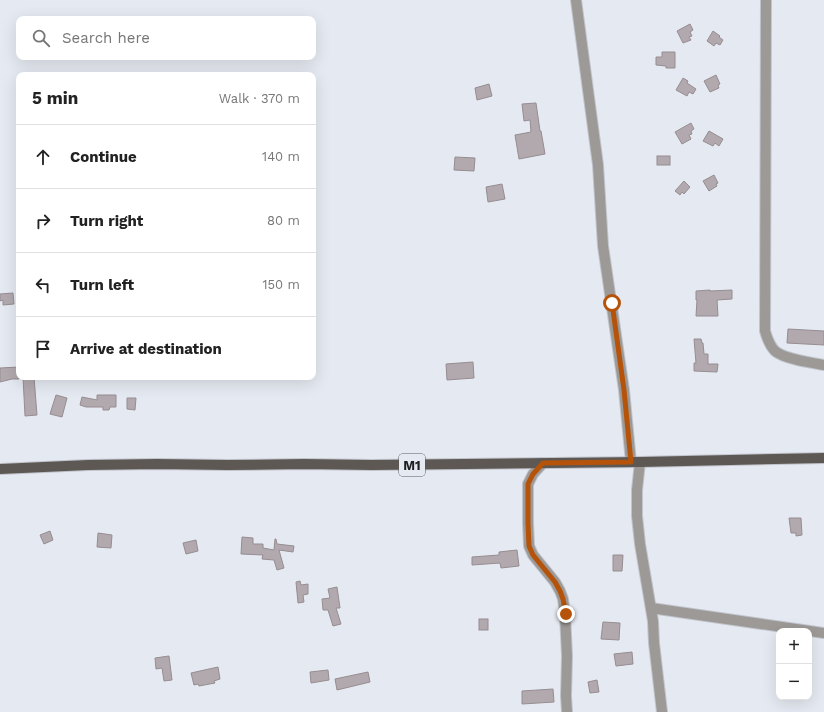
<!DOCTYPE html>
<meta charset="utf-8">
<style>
:root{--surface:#fff;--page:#f6f6f6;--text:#222;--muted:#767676;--line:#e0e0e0}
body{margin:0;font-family:"Work Sans",sans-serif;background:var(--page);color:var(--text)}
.controls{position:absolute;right:12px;bottom:12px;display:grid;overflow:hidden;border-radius:8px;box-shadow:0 4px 16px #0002}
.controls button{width:36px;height:36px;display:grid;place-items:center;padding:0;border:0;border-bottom:1px solid var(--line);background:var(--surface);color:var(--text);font:20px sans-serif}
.stop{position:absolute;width:12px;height:12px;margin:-9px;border:3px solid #b45309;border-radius:50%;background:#fff}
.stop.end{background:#b45309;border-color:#fff;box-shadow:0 1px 4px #0008}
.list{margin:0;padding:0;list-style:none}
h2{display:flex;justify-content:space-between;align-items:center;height:52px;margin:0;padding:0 16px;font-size:17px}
h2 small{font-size:13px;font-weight:400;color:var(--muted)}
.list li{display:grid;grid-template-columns:26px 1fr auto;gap:12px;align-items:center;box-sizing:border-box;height:64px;padding:0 16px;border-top:1px solid var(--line)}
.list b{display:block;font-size:15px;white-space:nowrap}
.list em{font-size:13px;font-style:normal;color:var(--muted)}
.icon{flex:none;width:22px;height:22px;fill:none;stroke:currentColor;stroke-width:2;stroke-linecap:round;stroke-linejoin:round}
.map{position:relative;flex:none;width:824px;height:712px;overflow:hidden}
.search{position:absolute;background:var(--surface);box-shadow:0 4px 16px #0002;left:16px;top:16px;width:300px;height:44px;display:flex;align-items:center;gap:10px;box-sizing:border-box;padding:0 14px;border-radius:8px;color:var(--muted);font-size:15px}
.panel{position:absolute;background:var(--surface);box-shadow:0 4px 16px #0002;left:16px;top:72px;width:300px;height:308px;border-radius:8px}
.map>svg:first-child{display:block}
</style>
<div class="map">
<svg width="824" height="712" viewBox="0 0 824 712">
<rect width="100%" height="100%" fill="#e5e9f1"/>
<g fill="#b1a9ae" stroke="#968d92">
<path d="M690,24L693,30L690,32L692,36L689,37L691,40L683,43L677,31Z"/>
<path d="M713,31L720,36L719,37L723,40L720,45L716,43L714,46L707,41Z"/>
<path d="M662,52H675V68H666V66L656,65V57H662Z"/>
<path d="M716,75L720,84L718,85L719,88L710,92L704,81Z"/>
<path d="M683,78L688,81L687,83L696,89L693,94L689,92L687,96L676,90Z"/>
<path d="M489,84L492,96L477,100L475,88Z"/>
<path d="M536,103L540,131H541L545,154L519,159L515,135L531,132L530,120L524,121L522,104Z"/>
<path d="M691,123L694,129L691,131L692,134L689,135L691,139L682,144L675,132Z"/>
<path d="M709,131L723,139L719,146L715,143L713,146L703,141Z"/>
<rect x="657" y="156" width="13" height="9"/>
<path d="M455,157L475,158L474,171L454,170Z"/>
<path d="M714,175L718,183L716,184L717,186L709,191L703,181Z"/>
<path d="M684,181L690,187L684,194L682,192L680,195L675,191Z"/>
<path d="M502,184L505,199L488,202L486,187Z"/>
<path d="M710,290V291L732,290V299L717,300L718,316H696L697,300H696V291Z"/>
<path d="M13,293L14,304L3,305V300L0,301V294Z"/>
<path d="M788,329L824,331V345L787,343Z"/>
<path d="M694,339H701L702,343H703L704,354H708V364H718L717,372L694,371V363H696Z"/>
<path d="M473,362L474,378L447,380L446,364Z"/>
<path d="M19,367V379H12L0,382V368Z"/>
<path d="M23,377H34L37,415L25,416Z"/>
<path d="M56,395L67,398L62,417L50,414Z"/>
<path d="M97,395H116V407H110L109,410H103V407H86L80,405L82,397L97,400Z"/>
<path d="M127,398H136L135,410L127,409Z"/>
<path d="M789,518H801L802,535L796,536V533H791Z"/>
<path d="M50,531L53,540L44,544L40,535Z"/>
<path d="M98,533L112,535L111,548L97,547Z"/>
<path d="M242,537L253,538V544H263V548L274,550L275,539H276L277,544L294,546L293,552L279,550L284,568L277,570L274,560L262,559L263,555L241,554Z"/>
<path d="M196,540L198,551L186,554L183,543Z"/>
<path d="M517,550L519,566L501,568L500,563L472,565V557L499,555V552Z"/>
<path d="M613,555H623L622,571H613Z"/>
<path d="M300,581L301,585L308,584V594L303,595L304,602L298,603L296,582Z"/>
<path d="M337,587L340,608H336L341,624L333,626L328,610H323L322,599L330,598L328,589Z"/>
<rect x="479" y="619" width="9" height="11"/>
<path d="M603,622L620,623L619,640L601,639Z"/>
<path d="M632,652L633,664L616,666L614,654Z"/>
<path d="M169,656L172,680L164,681L162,668L156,669L155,658Z"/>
<path d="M218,667L220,679L214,681L215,683L199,686L198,684L194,685L191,673Z"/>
<path d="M328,670L329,680L311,683L310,672Z"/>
<path d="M368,672L370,682L337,690L335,679Z"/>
<path d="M597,680L599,692L590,693L588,682Z"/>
<path d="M553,689L554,702L522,704V691Z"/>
</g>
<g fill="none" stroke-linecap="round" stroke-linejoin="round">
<defs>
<g id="minor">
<path d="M576,0L598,165L603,246L624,390L631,462"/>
<path d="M766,0L765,331C767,338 770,346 775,351C784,359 812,363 824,365"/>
<path d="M640,462L637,490V516L640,544L653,621L654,643L662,712"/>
<path d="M543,463L533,474L528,484V523L529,546L533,555L555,582L560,591L563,599L565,614L567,656L566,696L567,712"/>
<path d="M651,608L824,633"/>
</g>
<path id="major" d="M0,469L88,465L157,464L228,465L304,464L372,465L640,462L824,458"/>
</defs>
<use href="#minor" stroke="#c1c4cc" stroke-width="12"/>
<use href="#major" stroke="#c1c4cc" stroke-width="12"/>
<use href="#minor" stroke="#9c9996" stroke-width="10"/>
<use href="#major" stroke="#5d5853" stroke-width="10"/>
</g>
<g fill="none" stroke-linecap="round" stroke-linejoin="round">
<path stroke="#b45309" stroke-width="5" d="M566,614L563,599L560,591L555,582L533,555L529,546L528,523V484L533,474L543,463L631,462L624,390L612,303"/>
</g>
<g text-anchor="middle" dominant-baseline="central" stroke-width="3.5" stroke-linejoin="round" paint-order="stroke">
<rect fill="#e5e9f1" stroke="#595b5f" stroke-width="1" x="399" y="454" width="26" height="22" rx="3"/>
<g font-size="13" font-weight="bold" fill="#1d1e21">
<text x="412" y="465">M1</text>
</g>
</g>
</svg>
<div class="controls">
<button>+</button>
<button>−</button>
</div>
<div class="stop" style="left:612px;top:303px"></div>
<div class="stop end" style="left:566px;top:614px"></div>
<div class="search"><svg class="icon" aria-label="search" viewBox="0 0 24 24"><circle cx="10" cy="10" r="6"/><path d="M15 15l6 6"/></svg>Search here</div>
<section class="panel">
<h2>5 min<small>Walk · 370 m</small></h2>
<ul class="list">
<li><svg class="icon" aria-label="ahead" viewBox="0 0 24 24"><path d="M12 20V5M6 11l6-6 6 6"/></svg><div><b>Continue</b></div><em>140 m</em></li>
<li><svg class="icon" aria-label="right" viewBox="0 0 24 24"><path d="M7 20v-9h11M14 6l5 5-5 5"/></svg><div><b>Turn right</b></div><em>80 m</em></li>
<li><svg class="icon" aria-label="left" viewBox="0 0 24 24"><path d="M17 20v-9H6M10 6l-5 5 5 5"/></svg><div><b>Turn left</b></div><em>150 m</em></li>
<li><svg class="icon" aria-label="arrive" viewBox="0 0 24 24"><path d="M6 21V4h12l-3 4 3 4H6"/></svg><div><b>Arrive at destination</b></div></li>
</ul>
</section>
</div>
